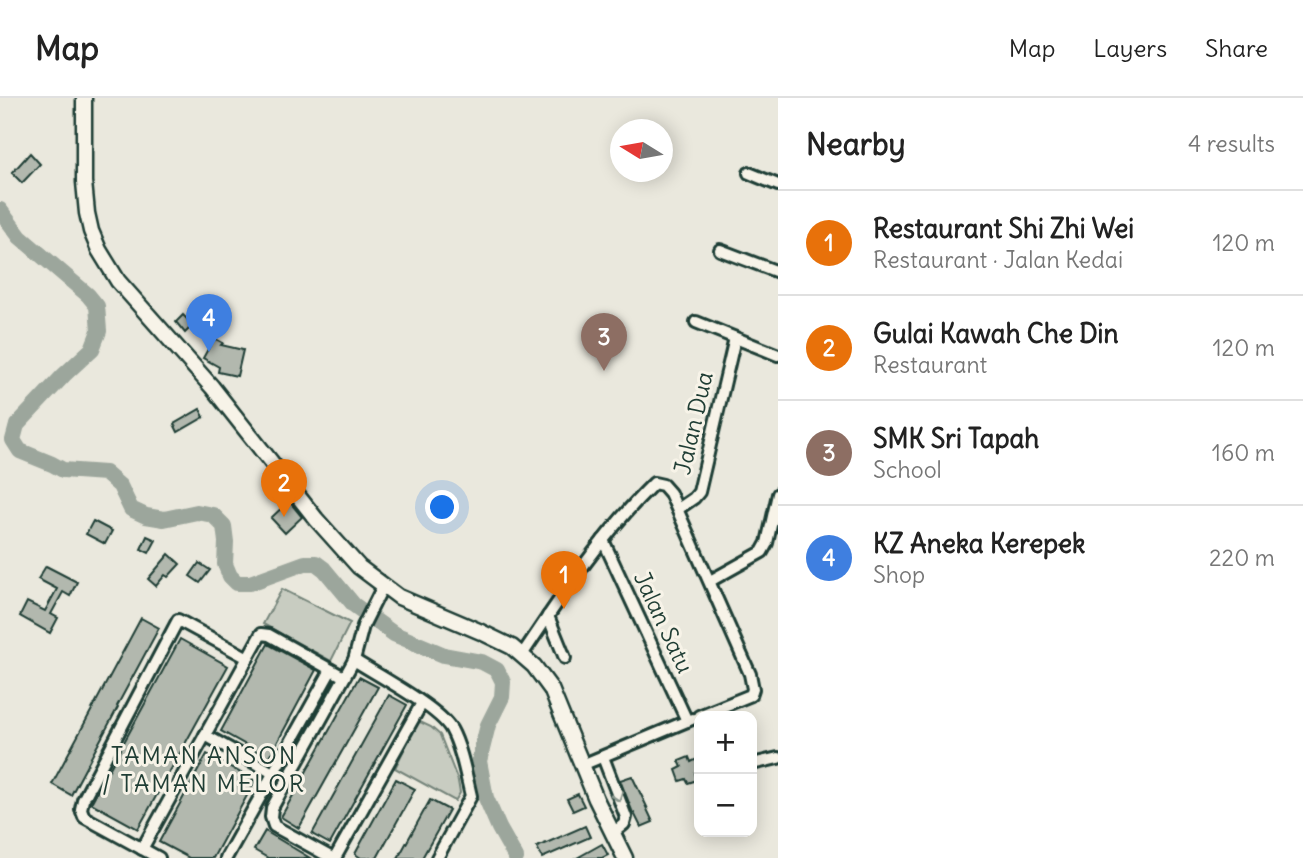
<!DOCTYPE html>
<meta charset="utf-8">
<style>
:root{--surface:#fff;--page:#f2f2f2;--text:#222;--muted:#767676;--line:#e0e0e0;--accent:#d1495b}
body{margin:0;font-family:Delius,sans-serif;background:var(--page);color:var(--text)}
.controls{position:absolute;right:21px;bottom:21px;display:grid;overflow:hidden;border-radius:14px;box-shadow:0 4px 18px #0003}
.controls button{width:63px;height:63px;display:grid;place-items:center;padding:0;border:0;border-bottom:2px solid var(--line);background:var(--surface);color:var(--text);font:35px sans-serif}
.compass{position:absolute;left:610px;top:21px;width:63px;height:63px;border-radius:50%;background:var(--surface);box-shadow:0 4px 18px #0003;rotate:281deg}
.you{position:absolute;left:443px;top:410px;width:24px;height:24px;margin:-18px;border:5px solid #fff;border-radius:50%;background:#1a73e8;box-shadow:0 0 0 10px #1a73e833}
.badge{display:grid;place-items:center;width:46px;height:46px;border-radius:50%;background:var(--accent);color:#fff;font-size:23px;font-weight:700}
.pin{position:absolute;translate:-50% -58px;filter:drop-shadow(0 2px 4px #0008)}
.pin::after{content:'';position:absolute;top:37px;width:24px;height:21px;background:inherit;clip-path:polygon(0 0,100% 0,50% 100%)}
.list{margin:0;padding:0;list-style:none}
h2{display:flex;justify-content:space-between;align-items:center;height:91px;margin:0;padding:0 28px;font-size:30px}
h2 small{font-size:23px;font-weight:400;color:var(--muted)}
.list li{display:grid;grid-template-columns:46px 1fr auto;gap:21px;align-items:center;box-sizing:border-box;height:105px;padding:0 28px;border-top:2px solid var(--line)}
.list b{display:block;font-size:26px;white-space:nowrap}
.list p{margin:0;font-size:23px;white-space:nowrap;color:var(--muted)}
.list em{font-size:23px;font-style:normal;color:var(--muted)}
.map{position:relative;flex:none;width:778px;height:760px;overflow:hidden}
header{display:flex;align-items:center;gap:42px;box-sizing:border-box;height:98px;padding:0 35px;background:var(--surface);border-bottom:2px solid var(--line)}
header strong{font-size:33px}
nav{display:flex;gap:38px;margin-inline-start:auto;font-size:24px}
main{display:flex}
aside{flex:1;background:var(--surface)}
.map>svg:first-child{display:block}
</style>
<header>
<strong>Map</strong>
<nav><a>Map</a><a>Layers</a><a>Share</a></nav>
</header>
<main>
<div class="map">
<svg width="778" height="760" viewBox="0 0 778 760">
<rect width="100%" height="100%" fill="#eae8dd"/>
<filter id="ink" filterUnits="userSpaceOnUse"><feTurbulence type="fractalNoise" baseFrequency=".0143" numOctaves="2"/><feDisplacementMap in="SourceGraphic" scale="14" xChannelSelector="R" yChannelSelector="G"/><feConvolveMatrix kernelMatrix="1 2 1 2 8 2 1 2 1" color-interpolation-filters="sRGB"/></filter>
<g filter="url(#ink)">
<g fill="#c8ccc1" stroke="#74847a" stroke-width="2">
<path d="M282,491L350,525L331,563L263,526Z"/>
<path d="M418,623L431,629L440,637L458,683L460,695L455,703L395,670Z"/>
</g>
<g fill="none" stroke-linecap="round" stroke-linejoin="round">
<path stroke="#9ca69c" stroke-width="16" d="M0,112L20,139L88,197L97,208L99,233L92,251L64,277L17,327L13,342L20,353L52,366L63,372L105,375L120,388L131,411L146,418L164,421L197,414L213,417L224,428L226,444L225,466L230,478L237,485H250L305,465H316L324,471L354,507L394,536L444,557L482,564L497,572L503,584L502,599L488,627L479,663L486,700L499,730L516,760"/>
</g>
<g fill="#b2b8ae" stroke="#1f3d34" stroke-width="2">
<path d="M30,55L40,66L22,85L12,75Z"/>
<path d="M209,211L223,219L210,241L196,233Z"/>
<path d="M183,217L193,227L185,235L176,224Z"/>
<path d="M214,240L223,245L221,247L243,252L237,278L218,274L219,269L203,260Z"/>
<path d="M200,311L204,319L178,334L174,326Z"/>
<path d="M289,403L302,419L285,435L271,420Z"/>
<path d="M93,423L112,433L105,446L86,436Z"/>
<path d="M147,438L156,442L149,455L141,451Z"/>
<path d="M169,456L180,466L168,479L165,477L156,488L148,481Z"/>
<path d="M199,465L210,472L200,485L190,478Z"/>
<path d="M46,468L77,484L70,498L63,494L51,516L58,520L50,535L20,518L27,504L45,513L57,491L38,481Z"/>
<path d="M141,520L159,530L117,608L118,609L71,697L52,686Z"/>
<path d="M180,541L228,568L138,731L91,705Z"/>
<path d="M268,546L316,572L269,660L221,633Z"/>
<path d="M359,579L378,589L299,730L281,719Z"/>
<path d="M389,597L407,607L330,746L312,736Z"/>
<path d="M207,656L255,683L213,760H189L159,744Z"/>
<path d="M689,659L691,664L699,660V674L695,675L697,682L688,685L686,681L680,683L676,672L682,669L679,663Z"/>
<path d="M632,678L647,709H646L653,724L641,729L634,715H633L620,682Z"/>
<path d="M396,681L415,691L377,760H361L355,756Z"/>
<path d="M578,696L584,708L573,713L567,701Z"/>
<path d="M430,702L449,712L422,760H398Z"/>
<path d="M585,728L590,739L542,760L537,749Z"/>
<path d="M265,733L310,760H268L254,752Z"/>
<path d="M602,746L608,757L602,760H577Z"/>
</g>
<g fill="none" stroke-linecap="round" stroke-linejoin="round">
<defs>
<g id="minor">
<path d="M749,75L778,87"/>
<path d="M720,152L778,174"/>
<path d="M696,224L778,257"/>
<path d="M678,411L694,400L699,394L735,240"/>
<path d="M603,442L687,623"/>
<path d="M710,483L762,454L767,445L778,396"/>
<path d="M548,518L565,560"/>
<path d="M522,557C562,497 602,436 654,385L663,387L670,395L750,576L753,591L751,597L699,618"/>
<path d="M354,562C377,577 438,609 451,631C461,649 466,677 471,698L437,760"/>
<path d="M205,637L273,675"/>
<path d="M603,659L626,719L624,726L612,736"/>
<path d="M752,666L778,660"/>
<path d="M582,667L692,621"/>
<path d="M142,751L261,536L269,537L344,579"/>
<path d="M159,760L84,719L81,711L83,702L178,522L248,560"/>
<path d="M226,760L331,572"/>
<path d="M332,760L274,728L271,719L272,710L354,562L363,528L383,488"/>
<path d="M335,760L422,605"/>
</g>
<path id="major" d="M84,0V84L87,115L91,133L99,152L118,183L212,289L316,421L359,469L399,499L481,534L512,549L534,568L551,591L596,701L625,760"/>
</defs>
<use href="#minor" stroke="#1f3d34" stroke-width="16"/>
<use href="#major" stroke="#1f3d34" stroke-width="19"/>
<use href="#minor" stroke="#f7f3e8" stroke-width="10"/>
<use href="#major" stroke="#f7f3e8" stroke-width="14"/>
</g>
<defs><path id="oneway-chevron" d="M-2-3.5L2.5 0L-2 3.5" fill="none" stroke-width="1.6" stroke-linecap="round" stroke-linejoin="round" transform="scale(1.75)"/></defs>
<use stroke="#8b988e" href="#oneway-chevron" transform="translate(618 699) rotate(70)"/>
</g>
<g text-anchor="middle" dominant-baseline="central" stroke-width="6" stroke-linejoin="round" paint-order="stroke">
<g font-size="23" fill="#1f3d34" stroke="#f7f3e8">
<text transform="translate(693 325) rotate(-77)">Jalan Dua</text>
<text transform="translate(664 524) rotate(65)">Jalan Satu</text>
</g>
<g font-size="24" letter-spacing="2" fill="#1f3d34" stroke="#f7f3e8">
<text x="204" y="657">TAMAN ANSON<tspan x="204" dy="28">/ TAMAN MELOR</tspan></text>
</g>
</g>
</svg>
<div class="controls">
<button>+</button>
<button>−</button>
</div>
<svg class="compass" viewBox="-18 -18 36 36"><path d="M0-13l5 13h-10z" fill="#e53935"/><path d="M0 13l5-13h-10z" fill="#767676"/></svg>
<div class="you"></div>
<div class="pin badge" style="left:564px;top:511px;background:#e8710a">1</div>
<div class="pin badge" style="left:284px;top:419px;background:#e8710a">2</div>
<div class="pin badge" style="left:604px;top:273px;background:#8d6e63">3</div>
<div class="pin badge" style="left:209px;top:254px;background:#3f7fe0">4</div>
</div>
<aside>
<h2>Nearby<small>4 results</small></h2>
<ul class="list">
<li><span class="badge" style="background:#e8710a">1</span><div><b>Restaurant Shi Zhi Wei</b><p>Restaurant · Jalan Kedai</p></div><em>120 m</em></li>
<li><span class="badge" style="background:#e8710a">2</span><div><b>Gulai Kawah Che Din</b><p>Restaurant</p></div><em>120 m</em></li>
<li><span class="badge" style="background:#8d6e63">3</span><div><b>SMK Sri Tapah</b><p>School</p></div><em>160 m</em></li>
<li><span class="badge" style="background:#3f7fe0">4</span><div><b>KZ Aneka Kerepek</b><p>Shop</p></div><em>220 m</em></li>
</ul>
</aside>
</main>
